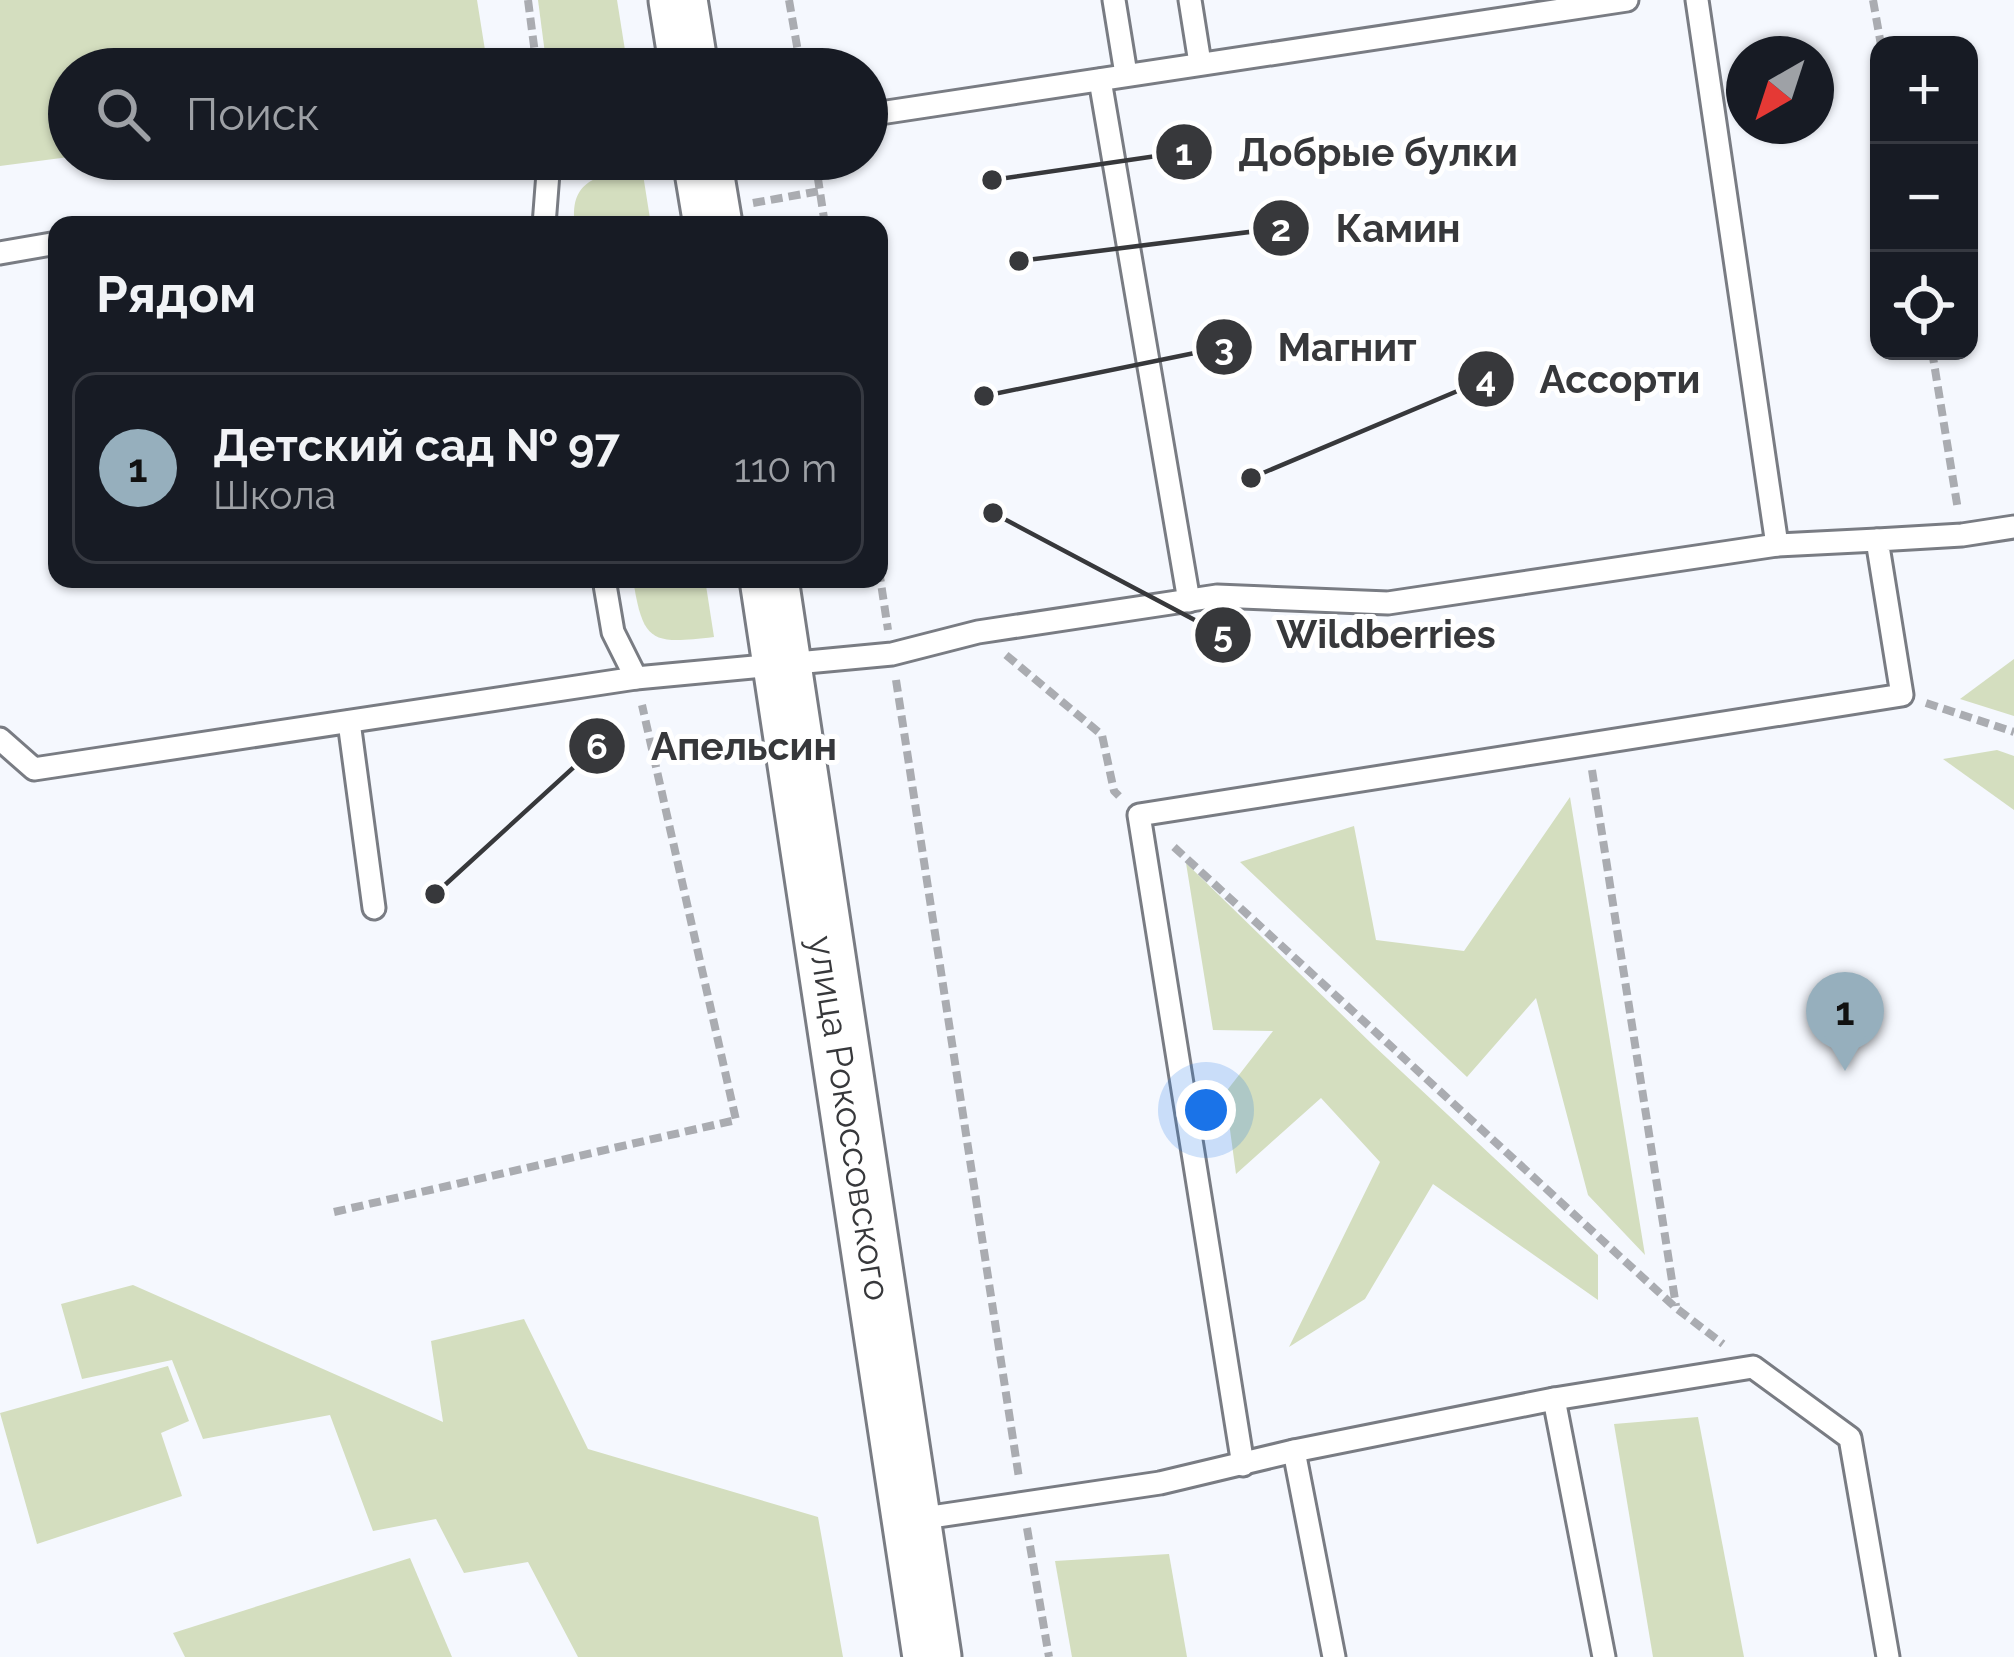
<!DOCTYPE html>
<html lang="ru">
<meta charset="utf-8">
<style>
:root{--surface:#171b24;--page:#20242c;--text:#f1f3f6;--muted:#9ea1a6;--line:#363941;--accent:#96afbd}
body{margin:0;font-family:Raleway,sans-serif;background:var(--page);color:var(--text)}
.controls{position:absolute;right:36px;top:36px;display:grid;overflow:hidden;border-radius:24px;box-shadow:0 3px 9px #0004}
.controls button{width:108px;height:108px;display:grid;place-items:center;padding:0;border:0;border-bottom:3px solid var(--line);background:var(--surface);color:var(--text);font:60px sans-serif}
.compass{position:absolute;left:1726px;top:36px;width:108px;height:108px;border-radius:50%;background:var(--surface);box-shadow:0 3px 9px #0004;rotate:219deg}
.you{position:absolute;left:1206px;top:1110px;width:42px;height:42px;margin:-30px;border:9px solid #fff;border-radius:50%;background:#1a73e8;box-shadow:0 0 0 18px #1a73e833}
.badge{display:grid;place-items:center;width:78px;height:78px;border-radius:50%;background:var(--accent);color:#111;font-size:39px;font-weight:700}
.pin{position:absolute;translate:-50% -99px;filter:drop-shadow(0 3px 6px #0008)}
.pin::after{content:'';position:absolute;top:63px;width:42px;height:36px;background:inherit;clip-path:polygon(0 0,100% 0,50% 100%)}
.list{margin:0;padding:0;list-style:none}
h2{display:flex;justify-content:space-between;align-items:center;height:156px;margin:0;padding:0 48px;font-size:51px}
h2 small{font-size:39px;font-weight:400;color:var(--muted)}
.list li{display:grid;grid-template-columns:78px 1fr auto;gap:36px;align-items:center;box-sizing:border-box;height:192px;margin:0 24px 24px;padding:0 24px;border:3px solid var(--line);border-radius:24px}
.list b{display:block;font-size:45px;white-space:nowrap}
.list p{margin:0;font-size:39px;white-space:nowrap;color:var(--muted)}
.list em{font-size:39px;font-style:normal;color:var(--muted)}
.icon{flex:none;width:66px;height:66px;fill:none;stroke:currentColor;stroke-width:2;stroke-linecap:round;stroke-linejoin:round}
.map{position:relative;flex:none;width:2014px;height:1657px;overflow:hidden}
.search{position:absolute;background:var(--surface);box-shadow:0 3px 9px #0004;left:48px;top:48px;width:840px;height:132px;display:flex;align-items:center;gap:30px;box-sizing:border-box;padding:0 42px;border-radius:66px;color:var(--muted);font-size:45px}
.panel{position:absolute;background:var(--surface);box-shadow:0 3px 9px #0004;left:48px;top:216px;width:840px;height:372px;border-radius:24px}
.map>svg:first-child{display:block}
</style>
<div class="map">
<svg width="2014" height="1657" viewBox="0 0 2014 1657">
<rect width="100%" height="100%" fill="#f5f8fe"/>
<g fill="#d4debf">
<path d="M0,0H477L488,69H69V157L0,166Z"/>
<path d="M538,0H617L628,69H547Z"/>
<path d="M642,168L651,225H575C568,176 605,174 642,168Z"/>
<path d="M633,579H705L714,637C652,644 643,644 633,579Z"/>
<path d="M2014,659V716L1960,699Z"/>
<path d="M1997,750L2014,756V810L1943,759Z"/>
<path d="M1570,797L1645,1255L1588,1195L1536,998L1467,1077L1240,862L1354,826L1376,940L1464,951Z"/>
<path d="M1186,863L1373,1045L1598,1255V1300L1433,1184L1365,1299L1289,1347L1380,1162L1321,1098L1236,1174L1225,1093L1273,1031L1213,1030Z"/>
<path d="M133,1285L443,1422L431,1341L524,1319L588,1449L818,1517L843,1657H578L528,1562L464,1573L436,1519L373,1531L330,1415L203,1439L172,1360L82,1379L61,1304Z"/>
<path d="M168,1366L189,1421L161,1433L182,1496L37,1544L0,1413Z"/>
<path d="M1698,1417L1744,1657H1653L1614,1424Z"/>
<path d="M1169,1554L1187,1657H1072L1055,1561Z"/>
<path d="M410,1558L452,1657H185L173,1633Z"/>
</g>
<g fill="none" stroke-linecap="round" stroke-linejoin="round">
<defs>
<g id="lane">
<path d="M1114,0L1126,74"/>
<path d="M1190,0L1200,63"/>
<path d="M1697,0L1777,545"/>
<path d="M1100,80L1189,601"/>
<path d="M867,115L1627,0"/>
<path d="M544,225L549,160L557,159"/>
<path d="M0,253L57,243"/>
<path d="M604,579L613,632L636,678"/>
<path d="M349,722L374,908"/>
<path d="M0,739L34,769L636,678L892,654L978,632L1217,596L1388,603L1777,545L1877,540"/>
<path d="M1554,1399L1604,1657"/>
<path d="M1294,1451L1334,1657"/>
<path d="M1243,1465L1139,815L1902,695L1877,540L1962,535L2014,527"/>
<path d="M911,1520L1160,1483L1294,1451L1554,1399L1753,1367L1850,1438L1888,1657"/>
</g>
<g id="secondary">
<path d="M678,0L689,69"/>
<path d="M702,159L713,225"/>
<path d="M769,579L932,1657"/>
</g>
</defs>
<use href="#lane" stroke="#797c83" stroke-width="27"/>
<use href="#secondary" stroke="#797c83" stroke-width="63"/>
<g stroke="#aaacb1" stroke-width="8" stroke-dasharray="12 6" stroke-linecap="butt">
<path d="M528,0L537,69"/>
<path d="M789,0L801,69"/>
<path d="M1873,0L1881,45"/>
<path d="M815,159L825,225"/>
<path d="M753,203L820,191"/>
<path d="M1932,351L1958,510"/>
<path d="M879,570L888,630"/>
<path d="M1006,655L1102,735L1114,791L1119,796"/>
<path d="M896,680L1019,1478"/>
<path d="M1926,703L2014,732"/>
<path d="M1592,770L1676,1306"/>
<path d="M1174,847L1676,1308L1723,1344"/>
<path d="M334,1212L736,1120L642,705"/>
<path d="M1027,1528L1049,1657"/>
</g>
<use href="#lane" stroke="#fff" stroke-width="21"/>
<use href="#secondary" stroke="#fff" stroke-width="57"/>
</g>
<g text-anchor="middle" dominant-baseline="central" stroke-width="10" stroke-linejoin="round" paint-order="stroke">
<g font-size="36" fill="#37383b" stroke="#fff">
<text transform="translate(850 1118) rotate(81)">улица Рокоссовского</text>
</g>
</g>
<path fill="none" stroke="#37383b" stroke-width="4.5" d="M992 180L1184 152M1019 261L1281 228M984 396L1224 347M1251 478L1486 379M993 513L1223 635M435 894L597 746"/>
<g fill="#37383b" stroke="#fff" stroke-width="4.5">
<circle cx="992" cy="180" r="12"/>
<circle cx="1019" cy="261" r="12"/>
<circle cx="984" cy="396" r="12"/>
<circle cx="1251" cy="478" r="12"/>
<circle cx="993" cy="513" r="12"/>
<circle cx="435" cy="894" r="12"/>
<circle cx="1184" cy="152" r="30"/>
<circle cx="1281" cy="228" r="30"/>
<circle cx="1224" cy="347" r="30"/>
<circle cx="1486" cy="379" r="30"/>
<circle cx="1223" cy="635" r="30"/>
<circle cx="597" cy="746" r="30"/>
</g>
<g font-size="36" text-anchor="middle" font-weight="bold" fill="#fff">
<text x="1184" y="165">1</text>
<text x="1281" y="241">2</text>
<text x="1224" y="360">3</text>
<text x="1486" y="392">4</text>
<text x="1223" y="647">5</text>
<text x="597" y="759">6</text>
</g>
<g font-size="39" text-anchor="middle" font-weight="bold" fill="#37383b" stroke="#fff" stroke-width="10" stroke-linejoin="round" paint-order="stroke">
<text x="1378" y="166">Добрые булки</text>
<text x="1398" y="242">Камин</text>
<text x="1347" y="361">Магнит</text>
<text x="1620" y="393">Ассорти</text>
<text x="1386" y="648">Wildberries</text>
<text x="744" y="760">Апельсин</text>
</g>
</svg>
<div class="controls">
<button>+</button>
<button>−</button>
<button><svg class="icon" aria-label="locate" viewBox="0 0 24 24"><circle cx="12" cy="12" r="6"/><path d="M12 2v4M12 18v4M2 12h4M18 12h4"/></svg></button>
</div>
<svg class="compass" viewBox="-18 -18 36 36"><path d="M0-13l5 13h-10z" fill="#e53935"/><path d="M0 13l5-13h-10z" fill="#9ea1a6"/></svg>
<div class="you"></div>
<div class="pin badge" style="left:1845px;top:1071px">1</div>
<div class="search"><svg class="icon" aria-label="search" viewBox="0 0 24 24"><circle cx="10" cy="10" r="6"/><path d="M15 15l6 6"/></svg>Поиск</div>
<section class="panel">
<h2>Рядом<small></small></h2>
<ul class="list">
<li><span class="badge">1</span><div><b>Детский сад № 97</b><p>Школа</p></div><em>110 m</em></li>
</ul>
</section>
</div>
